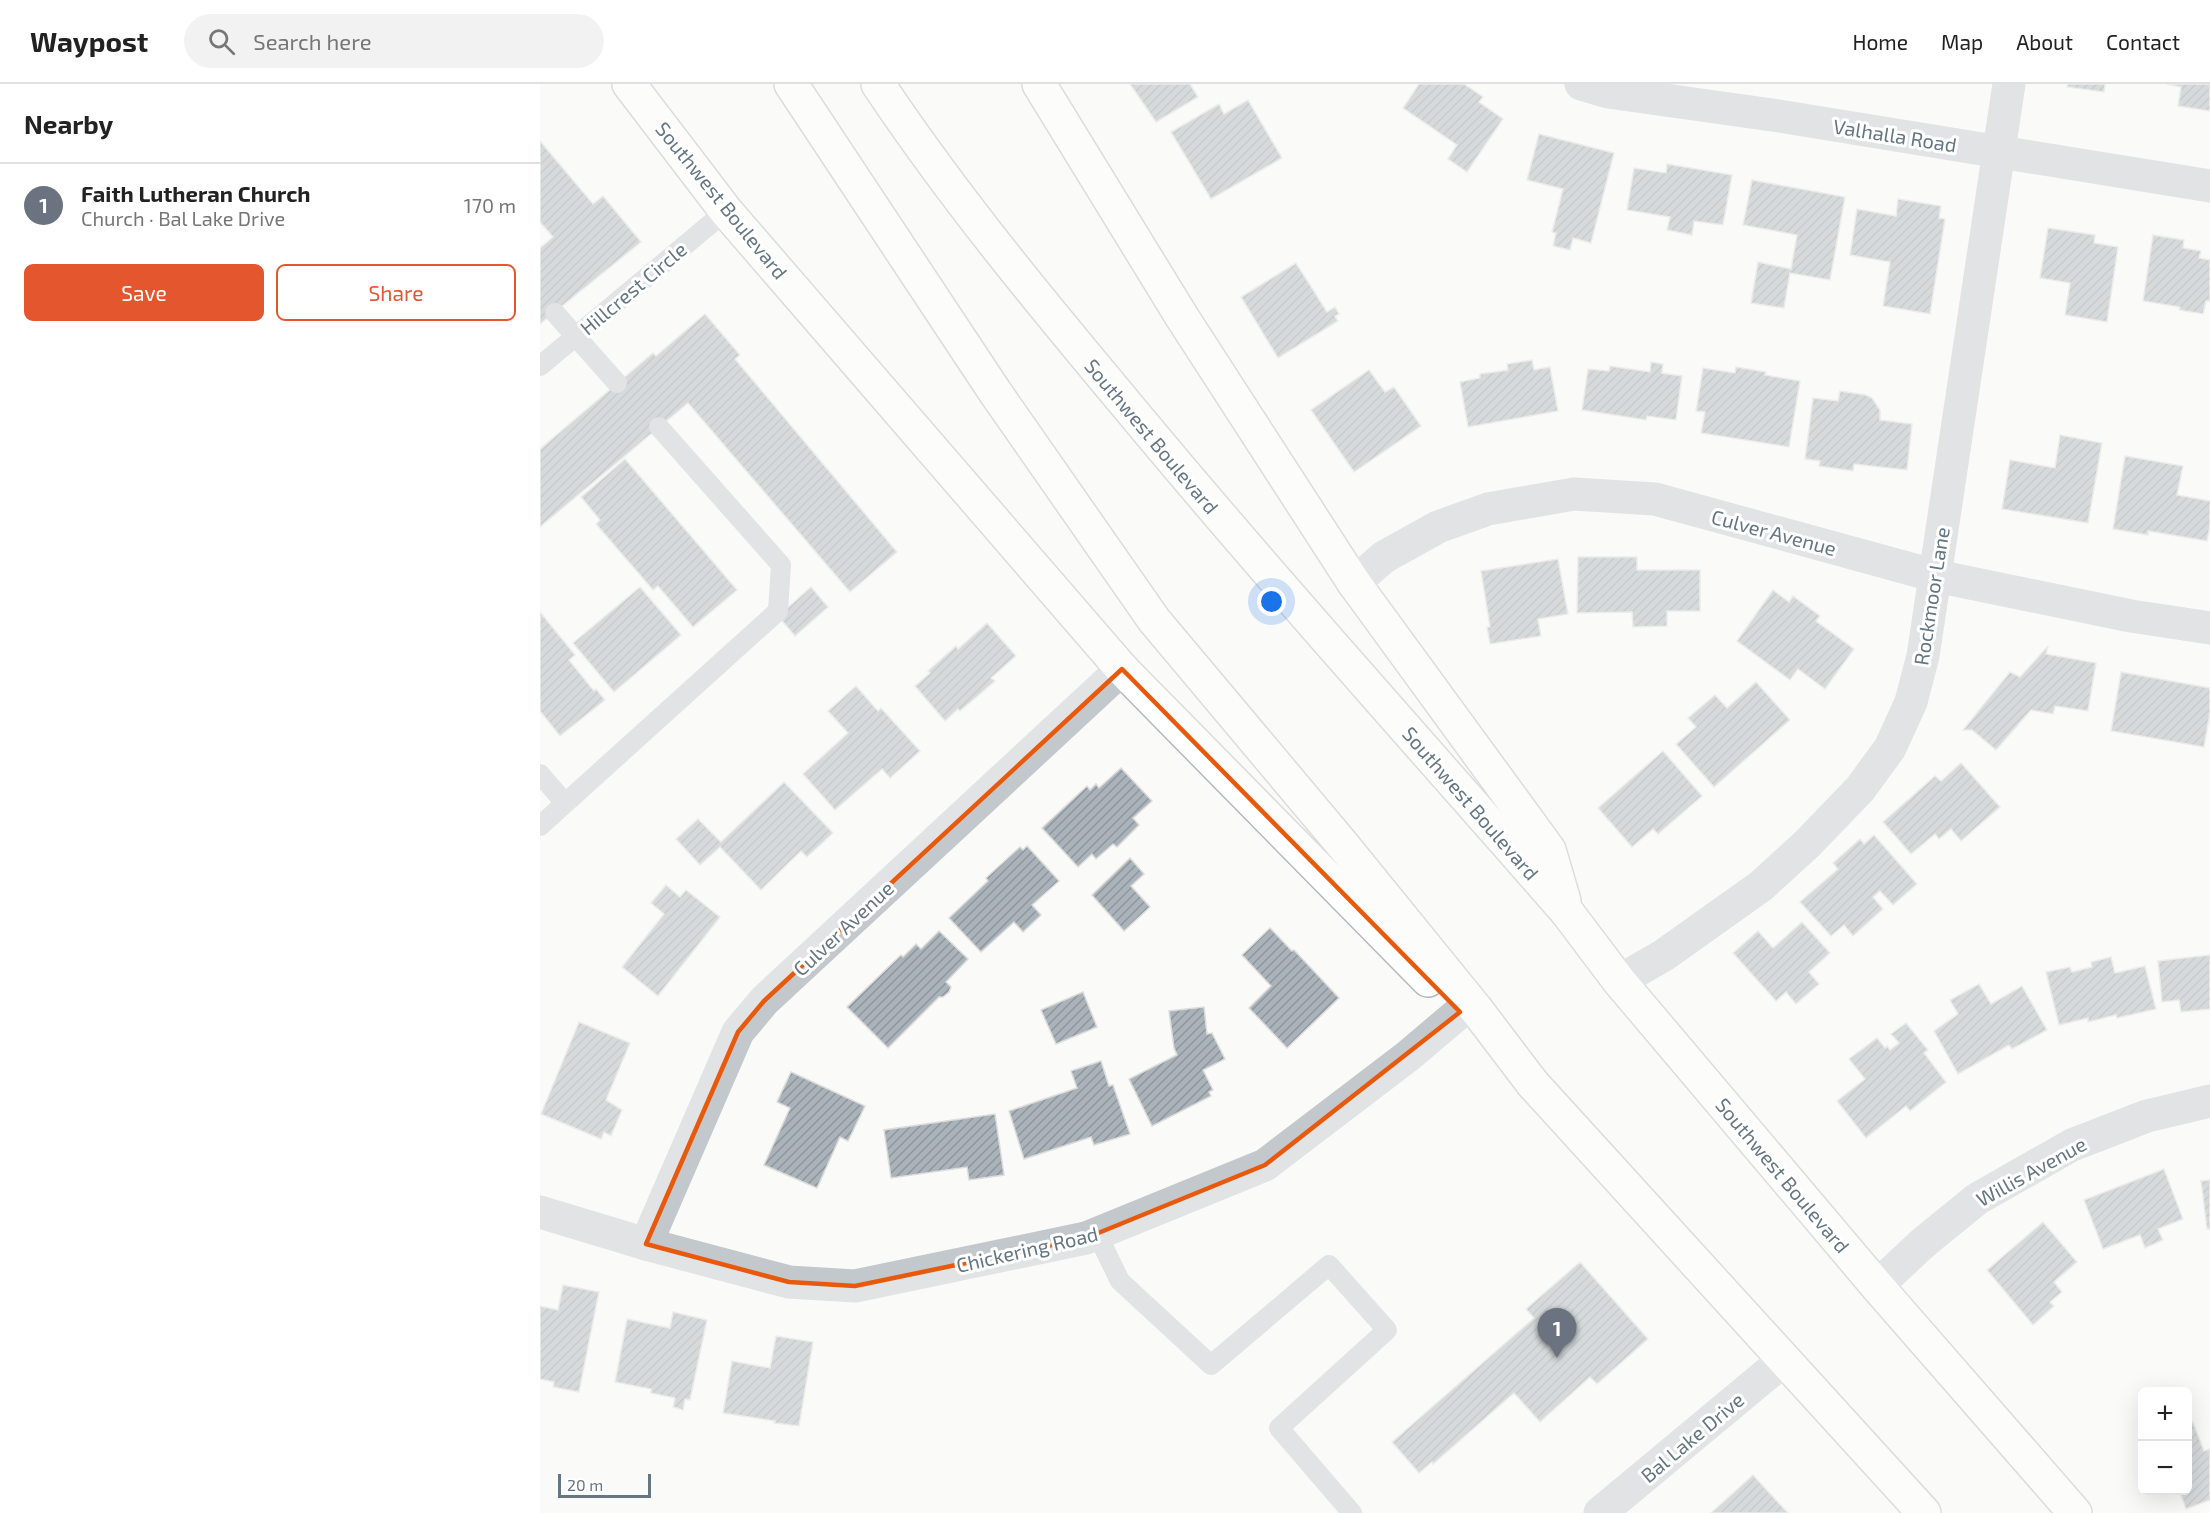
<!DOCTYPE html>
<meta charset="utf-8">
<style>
:root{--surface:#fff;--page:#f2f2f2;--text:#222;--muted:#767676;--line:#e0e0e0;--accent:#e4572e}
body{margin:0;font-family:"Exo 2",sans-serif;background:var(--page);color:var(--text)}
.controls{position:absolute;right:18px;bottom:18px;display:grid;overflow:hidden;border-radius:9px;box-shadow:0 6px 24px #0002}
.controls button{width:54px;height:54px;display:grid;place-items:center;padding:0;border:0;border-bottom:2px solid var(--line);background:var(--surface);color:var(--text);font:30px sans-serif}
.scale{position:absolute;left:18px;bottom:15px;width:93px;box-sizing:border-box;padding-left:6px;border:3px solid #657683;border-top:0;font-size:16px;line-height:21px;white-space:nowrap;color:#657683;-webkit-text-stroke:4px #fff;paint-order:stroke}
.you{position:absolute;left:732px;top:518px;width:21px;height:21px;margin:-15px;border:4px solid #fff;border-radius:50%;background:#1a73e8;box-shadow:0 0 0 9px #1a73e833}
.badge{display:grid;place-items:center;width:39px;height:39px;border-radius:50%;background:var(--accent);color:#fff;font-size:20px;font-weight:700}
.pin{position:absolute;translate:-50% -50px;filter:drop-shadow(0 2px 3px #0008)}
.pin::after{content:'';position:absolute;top:32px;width:21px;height:18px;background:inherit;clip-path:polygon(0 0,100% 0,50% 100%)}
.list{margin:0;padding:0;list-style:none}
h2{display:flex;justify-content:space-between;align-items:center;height:78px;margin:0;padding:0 24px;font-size:26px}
h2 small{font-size:20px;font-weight:400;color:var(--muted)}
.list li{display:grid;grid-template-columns:39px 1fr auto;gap:18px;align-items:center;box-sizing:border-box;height:84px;padding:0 24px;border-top:2px solid var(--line)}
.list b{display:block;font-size:22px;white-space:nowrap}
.list p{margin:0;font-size:20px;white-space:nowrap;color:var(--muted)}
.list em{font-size:20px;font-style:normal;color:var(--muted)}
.actions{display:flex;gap:12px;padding:18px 24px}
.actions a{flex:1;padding:14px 0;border:2px solid var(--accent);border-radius:9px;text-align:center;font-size:21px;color:var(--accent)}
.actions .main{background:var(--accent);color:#fff}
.icon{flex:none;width:33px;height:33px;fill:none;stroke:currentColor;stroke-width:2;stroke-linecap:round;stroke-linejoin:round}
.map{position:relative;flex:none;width:1670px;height:1429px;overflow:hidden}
header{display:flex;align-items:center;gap:36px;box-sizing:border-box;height:84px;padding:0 30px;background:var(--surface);border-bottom:2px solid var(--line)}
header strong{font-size:28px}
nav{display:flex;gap:33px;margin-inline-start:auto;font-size:21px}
.search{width:420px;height:54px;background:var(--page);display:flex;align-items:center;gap:15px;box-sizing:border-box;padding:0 21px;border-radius:33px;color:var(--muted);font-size:22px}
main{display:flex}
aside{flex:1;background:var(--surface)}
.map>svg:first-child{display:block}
</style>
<header>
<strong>Waypost</strong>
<div class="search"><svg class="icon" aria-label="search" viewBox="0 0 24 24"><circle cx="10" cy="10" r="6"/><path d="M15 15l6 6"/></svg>Search here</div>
<nav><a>Home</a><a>Map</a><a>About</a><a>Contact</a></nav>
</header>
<main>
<aside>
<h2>Nearby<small></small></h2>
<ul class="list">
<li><span class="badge" style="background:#6b7280">1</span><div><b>Faith Lutheran Church</b><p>Church · Bal Lake Drive</p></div><em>170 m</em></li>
</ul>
<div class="actions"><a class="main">Save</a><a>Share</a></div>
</aside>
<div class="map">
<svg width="1670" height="1429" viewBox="0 0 1670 1429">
<defs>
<pattern id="building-hatch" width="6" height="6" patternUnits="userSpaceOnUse" patternTransform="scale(1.5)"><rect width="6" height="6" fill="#aab3b9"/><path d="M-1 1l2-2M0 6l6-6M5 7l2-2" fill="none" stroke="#8e969c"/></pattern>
</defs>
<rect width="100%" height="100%" fill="#fafaf8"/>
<g fill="url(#building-hatch)" stroke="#dcdcda" stroke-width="1.5">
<path d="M590,0H650L658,13L616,38Z"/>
<path d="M879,0H924L943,13L939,18L963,35L927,88L908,75L917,61L863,24Z"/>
<path d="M1528,0H1565L1564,8L1527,3Z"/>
<path d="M1627,0H1670V27L1638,22L1641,3Z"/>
<path d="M708,16L742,74L671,115L631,48L679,20L684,30Z"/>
<path d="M999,50L1074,69L1051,159L1033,154L1030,166L1013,162L1016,149L1012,148L1023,105L987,96Z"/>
<path d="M0,57L53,120L63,112L101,158L0,240V164L13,153L0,138Z"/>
<path d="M1127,80L1192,91L1183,141L1154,137L1152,151L1127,146L1130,133L1087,126L1094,84L1126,89Z"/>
<path d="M1212,96L1305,113L1290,196L1250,189L1244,224L1211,219L1218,178L1251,185L1257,151L1203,141Z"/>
<path d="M1358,115L1401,122L1399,134L1405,135L1390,230L1343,222L1350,178L1310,171L1317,125L1356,132Z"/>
<path d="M1508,144L1555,151L1554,159L1578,163L1567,238L1525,231L1530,199L1500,194Z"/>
<path d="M1613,151L1644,156L1643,164L1661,167L1659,174L1670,176V217H1666L1663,230L1639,226L1640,223L1603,217Z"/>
<path d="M756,179L787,228L795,223L799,230L795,232L798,237L738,274L701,213Z"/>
<path d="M165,230L200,271L195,275L357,468L310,508L148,319L0,443V365L113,269L116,272Z"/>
<path d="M992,276L994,286L1010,283L1018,327L928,343L920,298L940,294V290L968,286L967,280Z"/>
<path d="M1111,278L1123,280L1122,289L1142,292L1136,336L1107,332L1106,336L1042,326L1048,285L1069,287L1070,282L1110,288Z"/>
<path d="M1196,283L1226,288L1225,291L1260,297L1249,363L1161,349L1165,328L1156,327L1163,284L1195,289Z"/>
<path d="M829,286L845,308L854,303L881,342L814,388L771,326Z"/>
<path d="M1300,307L1326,311L1332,314L1340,326V336L1372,340L1367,386L1314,380L1313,387L1279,382L1280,377L1265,375L1273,314L1298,317Z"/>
<path d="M1520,351L1562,359L1548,439L1462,425L1470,376L1515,384Z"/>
<path d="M1585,372L1643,382L1637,411L1670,417V442L1667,457L1608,447V451L1573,445Z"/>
<path d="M85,375L197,506L153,543L118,502L113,506L56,440L60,436L41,413Z"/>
<path d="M1038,473H1097V486H1160V527H1127V542L1093,543L1092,528L1037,529Z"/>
<path d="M1018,475L1028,530L998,535L1001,552L950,560L947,543H950L941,487Z"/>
<path d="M100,503L141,551L74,608L33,559Z"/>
<path d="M271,503L288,523L255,552L238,532Z"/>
<path d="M1233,506L1249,518L1253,512L1280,532L1276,537L1314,565L1285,605L1258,585L1250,596L1197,557Z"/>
<path d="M0,528L35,571L29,576L54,607L56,605L65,616L20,652L0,627Z"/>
<path d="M447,539L476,572L451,594L455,597L420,627L418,625L405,637L375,602L390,589L388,587L416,562L418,565Z"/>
<path d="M1508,562L1506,570L1556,579L1548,627L1515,622L1513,630L1491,626L1456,666L1432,646H1423L1470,588L1480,593Z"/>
<path d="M1581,588L1670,604V629L1664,663L1571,647Z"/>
<path d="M1216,598L1250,636L1174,703L1136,660L1156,643L1148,634L1175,611L1187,624Z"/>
<path d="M316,602L338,627L341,624L380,667L350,694L342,685L295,726L263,690L308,649L288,627Z"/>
<path d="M1123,667L1162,712L1118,750L1113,745L1092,763L1058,724Z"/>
<path d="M1421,679L1460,723L1421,757L1411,745L1399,755L1395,750L1371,770L1343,738L1395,692L1401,697Z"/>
<path d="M581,684L612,717L593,734L599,741L577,763L573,760L556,775L552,770L538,783L502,744L547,702L550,706L556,700L559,704Z"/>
<path d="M244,698L293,749L267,773L261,767L221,806L180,763L160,781L136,755L158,735L181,758Z"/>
<path d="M1334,751L1377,800L1353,821L1340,807L1333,813L1343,825L1313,852L1304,841L1291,852L1260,818L1298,785L1293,779L1320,755L1324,760Z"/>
<path d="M487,762L519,797L492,821L501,831L483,848L474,838L441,868L409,834L448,797L446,794L480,763L483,766Z"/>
<path d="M590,774L604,790L591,802L610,823L584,847L552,811Z"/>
<path d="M126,801L140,813L146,806L180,833L118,912L82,883L124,830L111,819Z"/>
<path d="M1262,838L1290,869L1269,888L1279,900L1256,920L1246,908L1236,917L1193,869L1218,847L1233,864Z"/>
<path d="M730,844L752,867L754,866L799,914L747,964L709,924L731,902L702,871Z"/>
<path d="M399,847L428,875L406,898L411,903L409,908L403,913H399L348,964L307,923L361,871L363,873L376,860L381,865Z"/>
<path d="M1670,871V925L1641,928L1639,916L1622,918L1618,877Z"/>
<path d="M1571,873L1575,889L1605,882L1616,925L1577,934L1576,931L1548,938V934L1519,941L1506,888L1530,883L1532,888L1552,883L1551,878Z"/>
<path d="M1439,900L1451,920L1482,902L1507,946L1472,965L1469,961L1418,990L1394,947L1418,930L1410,916Z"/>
<path d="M543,908L557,943L516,960L501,926Z"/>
<path d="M664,923L667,950L672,949L685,975L663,986L673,1006L669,1008L671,1012L612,1042L589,995L637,971L634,964L629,927Z"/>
<path d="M39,938L90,959L66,1016L82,1026L71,1052L64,1048L61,1055L1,1030Z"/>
<path d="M1366,939L1388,966L1384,969L1406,998L1370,1027L1366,1022L1326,1054L1297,1017L1325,995L1309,975L1337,954L1345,964L1347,962L1350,966L1359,959L1351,950Z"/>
<path d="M561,977L569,1002L573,1001L590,1050L554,1061L551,1053L484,1075L469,1027L537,1004L531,987Z"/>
<path d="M251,988L325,1022L308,1057L300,1053L277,1104L224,1081L250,1024L237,1018Z"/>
<path d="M455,1030L464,1091L429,1096L427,1083L351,1094L344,1046Z"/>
<path d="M1624,1085L1643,1135L1618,1145L1623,1156L1605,1164L1600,1151L1563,1165L1544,1116Z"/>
<path d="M1670,1096V1145H1667L1661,1097Z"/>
<path d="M1503,1138L1537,1178L1514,1198L1522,1208L1510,1218L1514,1222L1493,1241L1447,1186Z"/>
<path d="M1040,1178L1108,1255L1057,1300L1050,1293L1000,1338L974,1309L893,1380L892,1378L879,1389L852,1358L994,1234L986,1225Z"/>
<path d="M23,1201L59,1208L39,1308L13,1303L14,1298L0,1295V1222L18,1226Z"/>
<path d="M133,1228L167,1236L150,1316L145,1315L143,1326L133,1323L135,1314L111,1309V1305L75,1298L87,1235L130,1244Z"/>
<path d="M236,1252L273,1258L259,1342L234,1339L235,1337L183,1329L192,1277L230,1284Z"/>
<path d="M1653,1338L1664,1367L1670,1365V1416L1646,1425L1639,1406H1648V1340Z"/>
<path d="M1213,1391L1248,1429H1171Z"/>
</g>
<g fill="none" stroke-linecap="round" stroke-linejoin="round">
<defs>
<g id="secondary">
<path d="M89,0L186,127L582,585"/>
<path d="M499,0L642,233L814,499"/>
</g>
<g id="primary">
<path d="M1027,828L1079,897L1337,1202L1535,1429"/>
<path d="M993,1000L1384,1429"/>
</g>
<g id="motorway">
<path d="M251,0L455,308L614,536L802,760L936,925L993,1000"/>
<path d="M338,0C414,114 503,221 590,325C732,496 881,661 1027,828"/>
<path d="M814,499L1009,766L1024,817"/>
<path d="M582,585L888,896"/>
</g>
</defs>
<use href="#secondary" stroke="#b3babf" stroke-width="36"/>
<use href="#primary" stroke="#b5babe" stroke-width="36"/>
<use href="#motorway" stroke="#b4b9bd" stroke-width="36"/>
<g stroke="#c3c8cc" stroke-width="20">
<path d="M15,229L77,299"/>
<path d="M0,282L186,127"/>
<path d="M0,690L25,719"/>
<path d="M0,742L238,527L241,481L119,343"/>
<path d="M557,1150L580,1197L671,1281L789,1181L847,1246L739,1344L812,1429"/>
</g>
<g stroke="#c3c8cc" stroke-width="33">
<path d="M1041,0L1068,8L1239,32L1670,102"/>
<path d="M814,499L844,473L898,443L948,425L1034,410L1115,415L1396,492L1591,532L1670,544"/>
<path d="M1079,897L1124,871L1221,802L1267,760L1320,705L1350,664L1371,618L1383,572L1469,0"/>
<path d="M0,1128L106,1160L249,1198L315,1202L546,1154L725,1081L868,972L920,928"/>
<path d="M106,1160L198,948L224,917L582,585"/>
<path d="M1337,1202L1383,1159L1437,1115L1532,1061L1607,1032L1670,1017"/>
<path d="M1060,1429L1244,1276"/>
</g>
<use href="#secondary" stroke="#fff" stroke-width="33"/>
<use href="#primary" stroke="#fff" stroke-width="33"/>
<use href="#motorway" stroke="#fff" stroke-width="33"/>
</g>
<path d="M0 0H1670V1429H0ZM582,585L920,928L725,1081L546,1154L315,1202L249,1198L106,1160L198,948L224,917Z" fill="#fafaf8" fill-opacity=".55" fill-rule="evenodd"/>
<path fill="none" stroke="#e8590c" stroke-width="4.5" stroke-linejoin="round" d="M582,585L920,928L725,1081L546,1154L315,1202L249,1198L106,1160L198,948L224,917Z"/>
<g text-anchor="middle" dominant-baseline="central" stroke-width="6" stroke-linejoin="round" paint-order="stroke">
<g font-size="20" fill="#657683" stroke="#fff">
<text transform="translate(1355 51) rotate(9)">Valhalla Road</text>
<text transform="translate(182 116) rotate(51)">Southwest Boulevard</text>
<text transform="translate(93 204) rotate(-40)">Hillcrest Circle</text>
<text transform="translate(612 352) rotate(50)">Southwest Boulevard</text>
<text transform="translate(1234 448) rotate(15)">Culver Avenue</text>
<text transform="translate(1391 512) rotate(-81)">Rockmoor Lane</text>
<text transform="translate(931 719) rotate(49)">Southwest Boulevard</text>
<text transform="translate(303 844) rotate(-43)">Culver Avenue</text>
<text transform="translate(1491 1087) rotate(-29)">Willis Avenue</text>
<text transform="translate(1243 1091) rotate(50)">Southwest Boulevard</text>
<text transform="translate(487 1165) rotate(-13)">Chickering Road</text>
<text transform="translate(1152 1353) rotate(-40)">Bal Lake Drive</text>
</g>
</g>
</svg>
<div class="controls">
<button>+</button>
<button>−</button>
</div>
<div class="scale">20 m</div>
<div class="you"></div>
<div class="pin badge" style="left:1017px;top:1274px;background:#6b7280">1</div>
</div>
</main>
